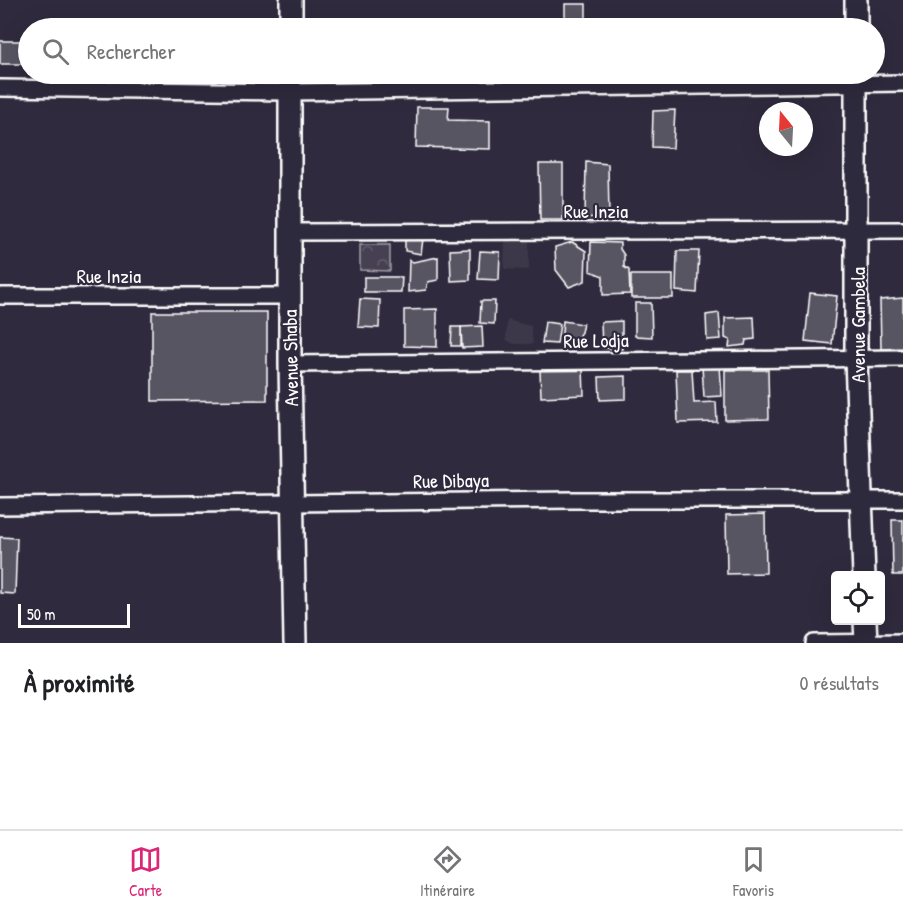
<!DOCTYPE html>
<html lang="fr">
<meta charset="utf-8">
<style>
:root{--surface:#fff;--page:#f2f2f2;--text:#202124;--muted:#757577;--line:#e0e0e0;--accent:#db2777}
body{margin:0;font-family:"Patrick Hand",sans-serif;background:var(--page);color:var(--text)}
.controls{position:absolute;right:18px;bottom:18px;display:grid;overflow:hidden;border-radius:6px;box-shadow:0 6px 24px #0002}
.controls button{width:54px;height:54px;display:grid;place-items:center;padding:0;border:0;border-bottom:2px solid var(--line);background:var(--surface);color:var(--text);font:30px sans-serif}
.compass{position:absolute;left:759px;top:102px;width:54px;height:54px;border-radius:50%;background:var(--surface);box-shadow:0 6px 24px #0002;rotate:342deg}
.scale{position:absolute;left:18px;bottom:15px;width:112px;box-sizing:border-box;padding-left:6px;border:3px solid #fff;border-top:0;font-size:16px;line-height:21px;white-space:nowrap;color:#fff;-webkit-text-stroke:4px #2f2a3d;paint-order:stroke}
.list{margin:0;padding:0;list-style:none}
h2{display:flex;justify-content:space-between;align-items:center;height:78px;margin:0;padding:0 24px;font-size:26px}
h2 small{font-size:20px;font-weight:400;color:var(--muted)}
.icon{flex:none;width:33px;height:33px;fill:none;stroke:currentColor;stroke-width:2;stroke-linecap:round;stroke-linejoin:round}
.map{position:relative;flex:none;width:903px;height:643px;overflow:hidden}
.search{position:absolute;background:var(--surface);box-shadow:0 6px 24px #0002;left:18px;right:18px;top:18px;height:66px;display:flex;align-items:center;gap:15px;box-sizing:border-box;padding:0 21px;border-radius:33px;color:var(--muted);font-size:22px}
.sheet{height:186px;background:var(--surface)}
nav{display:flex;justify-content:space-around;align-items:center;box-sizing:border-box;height:84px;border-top:2px solid var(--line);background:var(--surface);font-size:16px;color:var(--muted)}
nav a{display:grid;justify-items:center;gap:3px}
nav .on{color:var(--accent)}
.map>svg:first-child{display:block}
</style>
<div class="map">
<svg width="903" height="643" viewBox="0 0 903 643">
<defs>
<pattern id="park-crowns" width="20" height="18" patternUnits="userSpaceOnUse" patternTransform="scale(1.5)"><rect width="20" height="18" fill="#464152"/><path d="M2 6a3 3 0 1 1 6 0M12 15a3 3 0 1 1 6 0" fill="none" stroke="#625e6c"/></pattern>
</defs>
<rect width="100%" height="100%" fill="#2f2a3d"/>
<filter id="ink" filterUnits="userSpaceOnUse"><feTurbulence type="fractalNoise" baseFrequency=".0167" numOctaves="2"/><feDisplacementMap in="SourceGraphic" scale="12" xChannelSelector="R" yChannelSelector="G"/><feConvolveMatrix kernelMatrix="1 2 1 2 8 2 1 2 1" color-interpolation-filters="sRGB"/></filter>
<g filter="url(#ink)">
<g fill="#3c3749">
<path d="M505,240H529V270L504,269Z"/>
<path d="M507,320L531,326L533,344H514L506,340Z"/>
</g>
<path fill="url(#park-crowns)" stroke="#a2a0a8" stroke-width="1.5" d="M360,245H390V271L360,270Z"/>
<g fill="#595564" stroke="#fff" stroke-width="1.5">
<rect x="565" y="4" width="21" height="24"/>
<rect x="0" y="41" width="28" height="23"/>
<path d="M417,107H449L448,120L490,121V149L416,147Z"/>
<path d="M675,110L673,148L652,147L653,111Z"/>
<path d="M586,162L608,164L609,216L585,218Z"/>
<path d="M539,164H563V220H540Z"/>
<path d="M423,239L421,254L405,251V240Z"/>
<path d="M572,242L586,251L585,281L569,287L556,270L555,247Z"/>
<path d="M591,242L620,243V249L624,255V267L629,270L630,294L603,295V276L590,271Z"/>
<path d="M470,249V280L451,281L450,250Z"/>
<path d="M480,251L500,252L499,280L478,279Z"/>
<path d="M677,251H699L697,293L676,291Z"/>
<path d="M438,257V280L428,282L426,290L408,292L409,260L413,262Z"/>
<rect x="631" y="275" width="42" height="23"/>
<path d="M364,277H402L401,292H364Z"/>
<path d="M810,293L837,296L832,344L805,341Z"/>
<path d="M903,298V348L881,349L880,300Z"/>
<path d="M360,299L380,300L379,328L358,327Z"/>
<path d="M481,301H495L494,324L480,323Z"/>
<path d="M635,303H651L652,337L635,336Z"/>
<path d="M437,309V347L404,346V310Z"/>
<path d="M152,312H267V400L152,401Z"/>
<path d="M719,313L721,339L707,340L706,315Z"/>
<path d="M754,317L755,339L746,340L745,345L729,347L730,340L725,338V318Z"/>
<path d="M563,321L583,324L577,348L561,343Z"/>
<path d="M622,321V349L602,348L601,322Z"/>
<path d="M545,322L560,324L557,344L542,343Z"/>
<path d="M482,326L483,347L462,348L461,327Z"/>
<path d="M452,327H461V346H451Z"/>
<path d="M720,366L722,396L704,397L702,367Z"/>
<path d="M583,368L584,395L541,397L540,370Z"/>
<path d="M676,370H692L694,403L716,402L717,422L678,423Z"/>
<path d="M725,370H768L769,419L725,420Z"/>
<path d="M626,376V399L600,400L599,377Z"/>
<path d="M765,514L766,573L727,574L726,515Z"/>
<path d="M892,520H903V575H893Z"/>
<path d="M0,537L17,538L15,594L0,593Z"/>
</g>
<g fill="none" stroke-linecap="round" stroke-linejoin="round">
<defs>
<g id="street">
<path d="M0,88L289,92L903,83"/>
<path d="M290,232L903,230"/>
<path d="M0,296H290"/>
<path d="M290,364L903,358"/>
<path d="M0,506L572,500H903"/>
<path d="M814,643L903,642"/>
</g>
<g id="secondary">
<path d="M291,28V0"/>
<path d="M856,28V0"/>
<path d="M290,74V364L295,643"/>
<path d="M856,74V358L864,576"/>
<path d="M865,620L866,643"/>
</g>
</defs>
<use href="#street" stroke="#fff" stroke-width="20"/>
<use href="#secondary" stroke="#fff" stroke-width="26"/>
<use href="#street" stroke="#2f2a3d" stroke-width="15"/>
<use href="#secondary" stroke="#2f2a3d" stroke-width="21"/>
</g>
</g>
<g text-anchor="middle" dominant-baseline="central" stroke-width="4.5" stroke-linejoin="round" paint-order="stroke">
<g font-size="20" fill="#fff" stroke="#2f2a3d">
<text x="596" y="210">Rue Inzia</text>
<text x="109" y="275">Rue Inzia</text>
<text transform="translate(857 325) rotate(-90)">Avenue Gambela</text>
<text transform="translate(596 340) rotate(-1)">Rue Lodja</text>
<text transform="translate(290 358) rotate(-91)">Avenue Shaba</text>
<text transform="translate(451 480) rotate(-1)">Rue Dibaya</text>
</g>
</g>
</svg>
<div class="controls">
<button><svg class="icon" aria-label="locate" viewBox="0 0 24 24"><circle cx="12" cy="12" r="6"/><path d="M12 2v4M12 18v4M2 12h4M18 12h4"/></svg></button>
</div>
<svg class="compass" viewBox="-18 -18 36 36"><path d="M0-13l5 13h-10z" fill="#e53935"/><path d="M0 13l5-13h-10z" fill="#757577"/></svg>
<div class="scale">50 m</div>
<div class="search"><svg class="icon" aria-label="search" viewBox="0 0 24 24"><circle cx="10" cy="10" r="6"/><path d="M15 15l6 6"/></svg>Rechercher</div>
</div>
<section class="sheet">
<h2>À proximité<small>0 résultats</small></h2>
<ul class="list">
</ul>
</section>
<nav>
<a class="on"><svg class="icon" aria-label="map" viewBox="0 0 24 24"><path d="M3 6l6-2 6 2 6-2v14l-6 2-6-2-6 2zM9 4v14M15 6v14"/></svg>Carte</a>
<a><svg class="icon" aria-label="directions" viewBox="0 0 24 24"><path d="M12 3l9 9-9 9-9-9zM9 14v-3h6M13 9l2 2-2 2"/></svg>Itinéraire</a>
<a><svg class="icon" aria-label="saved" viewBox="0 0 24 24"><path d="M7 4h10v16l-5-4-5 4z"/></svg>Favoris</a>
</nav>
